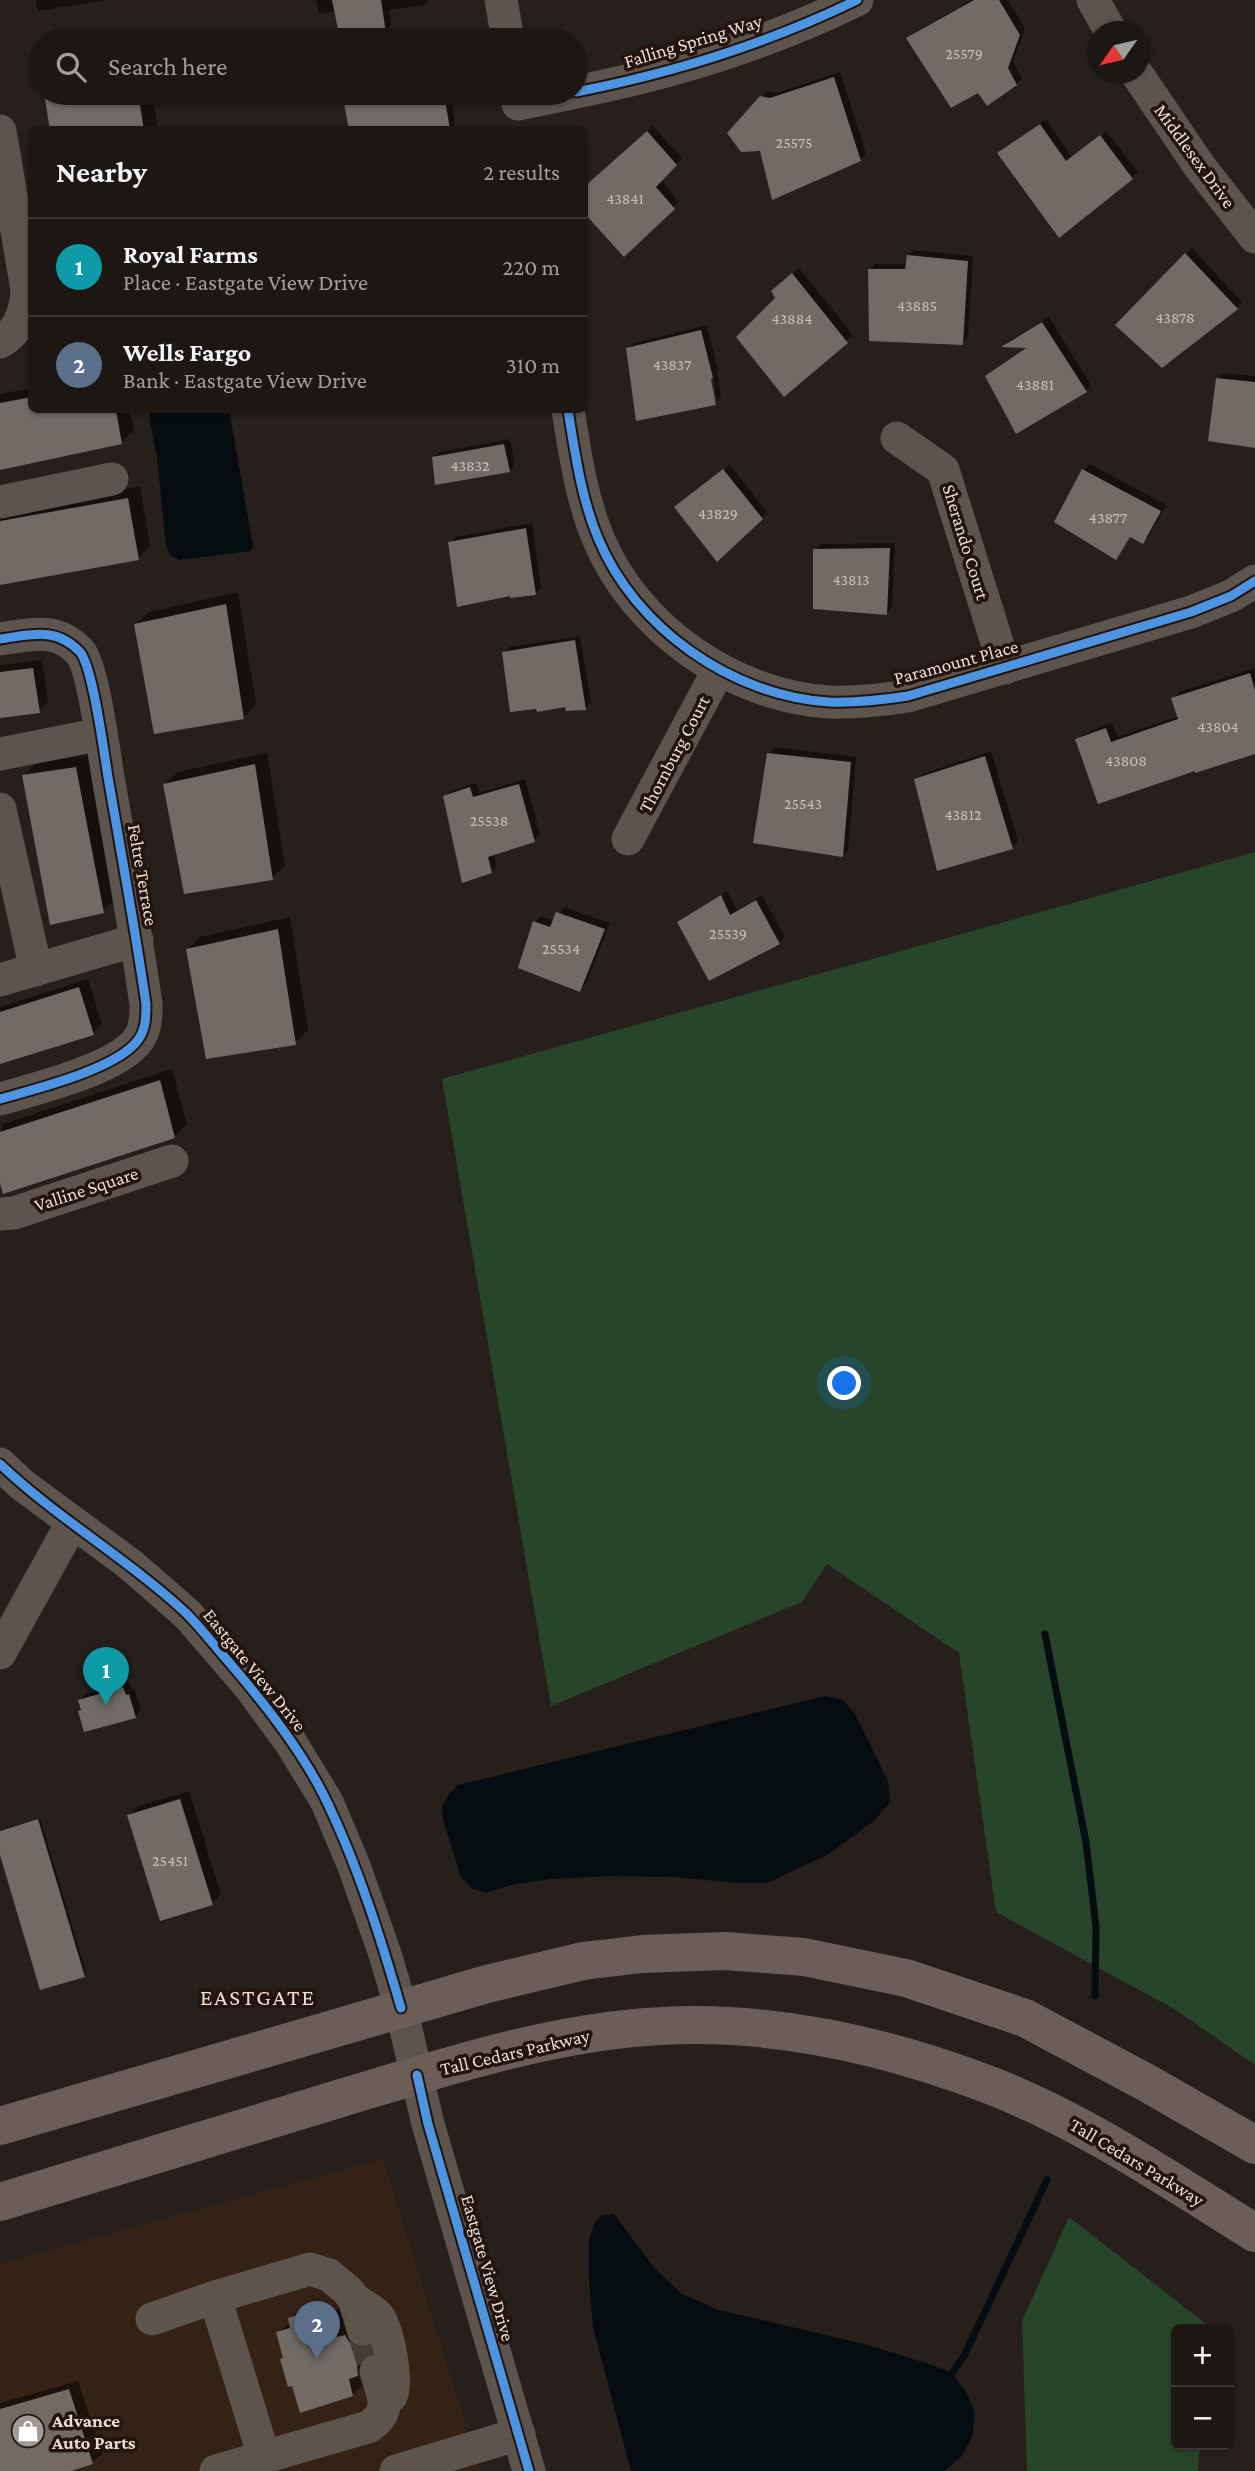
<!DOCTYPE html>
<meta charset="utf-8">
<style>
:root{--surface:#1d1714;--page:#25201d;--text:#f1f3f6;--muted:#a09fa0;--line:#3b3634;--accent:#a49a95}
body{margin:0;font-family:"Crimson Pro",serif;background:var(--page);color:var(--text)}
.controls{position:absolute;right:21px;bottom:21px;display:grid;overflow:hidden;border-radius:10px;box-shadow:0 2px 5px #0004}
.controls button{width:63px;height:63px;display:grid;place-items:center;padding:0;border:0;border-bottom:2px solid var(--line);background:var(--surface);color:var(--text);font:35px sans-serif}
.compass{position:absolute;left:1087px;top:21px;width:63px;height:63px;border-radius:50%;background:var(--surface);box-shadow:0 2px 5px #0004;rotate:236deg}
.you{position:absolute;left:845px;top:1384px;width:24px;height:24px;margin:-18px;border:5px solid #fff;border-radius:50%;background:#1a73e8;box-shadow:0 0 0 10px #1a73e833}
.badge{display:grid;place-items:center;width:46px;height:46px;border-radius:50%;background:var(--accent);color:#fff;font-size:23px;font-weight:700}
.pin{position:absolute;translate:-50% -58px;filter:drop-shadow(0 2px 4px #0008)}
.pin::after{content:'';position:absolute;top:37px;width:24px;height:21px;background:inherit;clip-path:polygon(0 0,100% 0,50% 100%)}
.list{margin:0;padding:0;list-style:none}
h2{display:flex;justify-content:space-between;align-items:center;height:91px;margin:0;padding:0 28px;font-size:30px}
h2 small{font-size:23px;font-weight:400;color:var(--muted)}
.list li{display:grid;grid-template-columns:46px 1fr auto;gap:21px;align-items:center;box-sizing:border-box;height:98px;padding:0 28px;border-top:2px solid var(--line)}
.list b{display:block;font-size:26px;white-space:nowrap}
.list p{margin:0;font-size:23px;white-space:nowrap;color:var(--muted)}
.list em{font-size:23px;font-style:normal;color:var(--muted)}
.icon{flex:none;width:38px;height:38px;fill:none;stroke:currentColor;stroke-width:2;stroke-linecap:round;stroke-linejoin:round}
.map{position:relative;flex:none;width:1255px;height:2471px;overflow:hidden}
.search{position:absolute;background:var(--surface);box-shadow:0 2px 5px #0004;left:28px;top:28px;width:560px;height:77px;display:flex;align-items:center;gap:18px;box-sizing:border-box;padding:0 24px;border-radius:38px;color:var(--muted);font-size:26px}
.panel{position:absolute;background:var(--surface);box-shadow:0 2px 5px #0004;left:28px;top:126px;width:560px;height:287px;border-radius:10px}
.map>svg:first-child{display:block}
</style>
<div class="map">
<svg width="1255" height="2471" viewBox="0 0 1255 2471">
<rect width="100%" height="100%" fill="#271f1b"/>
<path fill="#352217" d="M383,2159L480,2471H0V2264Z"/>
<g fill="#26452a">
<path d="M1255,852V2065L1176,2010L996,1912L959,1653L827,1564L802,1602L551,1706L442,1079Z"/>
<path d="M1069,2217L1211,2328L1176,2329V2445H1200L1198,2471H1027L1022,2321Z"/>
</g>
<g fill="#050d10">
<path d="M148,410H229L253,546L251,551L179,560L171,556L166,545L157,458Z"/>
<path d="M825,1696L843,1700L855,1714L888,1781L890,1802L875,1820L829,1854L767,1883H737L674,1877L611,1876L550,1879L511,1885L486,1893L473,1889L461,1877L443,1820L442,1806L450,1793L458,1785Z"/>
<path d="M614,2214L655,2269L682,2294L719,2310L868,2345L932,2365L952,2373L967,2393L975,2414L972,2437L962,2456L944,2471H631L593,2327L589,2281V2239L595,2222L603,2215Z"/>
</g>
<g fill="#0007" fill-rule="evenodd">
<path d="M36,0H107L38,11Z"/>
<path d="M316,0H429L424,5L389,10L391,26L385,31L336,11L319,14Z"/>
<path d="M972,0H1008L1025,28L1013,62L1022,78L1016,84L979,91L908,39L914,33Z"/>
<path d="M143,34L144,40H113Z"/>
<path d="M840,72L866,154L860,160L761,149V97L767,91L777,93Z"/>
<path d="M46,93H152L158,130H53Z"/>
<path d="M344,93H450L455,125L451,130H351Z"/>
<path d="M1046,119L1072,157L1106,131L1138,172L1060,236L1000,153Z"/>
<path d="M653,126L682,158L661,180L679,202L624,254L584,189Z"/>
<path d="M1192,248L1242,302L1236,308L1117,325Z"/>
<path d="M914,250L973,256L968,337L963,343L869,270L875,264H908V256Z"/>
<path d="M799,268L853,335L784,394L777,299L779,286Z"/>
<path d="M1049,317L1091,385L1086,391L987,376L1028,346L1005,345L1009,341Z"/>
<path d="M707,325L718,370L717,372L721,397L715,403L628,349L634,343ZM712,370L717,401H714L708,371Z"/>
<path d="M1223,373L1255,376V447L1217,379Z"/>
<path d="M32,388V410H130L134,430L121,443L0,468V394Z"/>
<path d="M510,439L515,465L509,471L434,458L439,452Z"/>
<path d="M1090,464L1166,505L1149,536L1143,542L1131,536L1116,558L1057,521L1084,470Z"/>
<path d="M730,465L767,512L717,559L682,502Z"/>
<path d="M140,486L150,546L138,559L0,583V512Z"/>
<path d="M532,523L541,588L535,594H511L450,543L456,537Z"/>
<path d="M895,543L892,607L887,613L815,550L821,544Z"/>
<path d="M238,592L256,705L243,718L136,624L149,612Z"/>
<path d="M580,636L591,702L585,708L567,704L504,653L510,647Z"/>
<path d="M42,660L48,702L39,711L0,716V665Z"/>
<path d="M1255,668V753L1077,740L1083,734L1112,723L1117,737L1179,716L1173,698L1179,692Z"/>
<path d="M775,747L856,757L848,850L842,856L769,753Z"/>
<path d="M991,751L1018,841L1012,847L916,780L922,774Z"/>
<path d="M267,753L285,866L272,878L165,784L178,772Z"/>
<path d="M88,755L115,899L103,911L24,776L36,763Z"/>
<path d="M525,779L540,834L534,840L494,854L497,866L491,872L445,797L451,791L476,783L479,793Z"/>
<path d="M727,891L737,910L762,895L785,937L779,943L679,922Z"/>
<path d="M564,907L610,923L586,984L580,990L535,922L541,916L555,921Z"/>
<path d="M290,917L308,1030L295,1043L188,949L200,937Z"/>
<path d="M88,979L102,1024L93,1033L0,1062V1007Z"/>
<path d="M172,1069L187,1124L174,1137L0,1176L2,1124Z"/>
<path d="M129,1682L132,1690L135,1689L141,1710L135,1716L80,1700L86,1694Z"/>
<path d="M189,1791L221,1894L212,1904L129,1815L138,1806Z"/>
<path d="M40,1818L86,1973L84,1975L0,1849V1830Z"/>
<path d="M322,2302L325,2313L340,2308L379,2342L366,2355V2365L358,2373L362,2386L352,2395L285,2357L278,2333L291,2322L290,2319L299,2310Z"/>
<path d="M78,2381L102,2454L92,2463L65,2471H0V2403Z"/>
</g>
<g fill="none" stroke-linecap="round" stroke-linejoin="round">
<g stroke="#050d10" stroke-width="7">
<path d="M1045,1634L1086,1842L1096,1927L1095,1996"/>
<path d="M952,2373L964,2356L1047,2180"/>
</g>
</g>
<g fill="#716a65">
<path d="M332,0H381L386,33L340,39Z"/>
<path d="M974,0H999L1020,35L1008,68L1017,85L987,106L978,93L951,108L906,38Z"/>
<path d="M834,77L861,161L772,200L760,151L741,152L727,133L760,96L770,98Z"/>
<path d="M44,93H138L144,130H50Z"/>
<path d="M342,93H444L450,130H349Z"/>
<path d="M1040,124L1066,161L1100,135L1133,179L1059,238L997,153Z"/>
<path d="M647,131L677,165L656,187L675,209L624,257L584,213V187Z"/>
<path d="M1185,253L1238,309L1162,368L1115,325Z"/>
<path d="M907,255L968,261L963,345L869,341L868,269H905Z"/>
<path d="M792,273L848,343L784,397L736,337L775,298L771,291Z"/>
<path d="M1042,322L1087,392L1016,434L985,376L1026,348L1001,347Z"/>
<path d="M701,330L713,378L711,379L716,405L636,421L626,348Z"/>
<path d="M1216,378L1255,382V448L1208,441Z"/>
<path d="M32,397V410H116L122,444L0,470V403Z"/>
<path d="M504,444L510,472L435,485L432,457Z"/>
<path d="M723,469L763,519L717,562L674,507Z"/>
<path d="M1082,469L1161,511L1143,544L1130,537L1116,560L1054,522Z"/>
<path d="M128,498L139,560L0,585V521Z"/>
<path d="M526,528L536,595L510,598V596L457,607L448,542Z"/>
<path d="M890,548L887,615L813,609V549Z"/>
<path d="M226,604L244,719L154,734L134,624Z"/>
<path d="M575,640L586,710L566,711L565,707L537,712L536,709L510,712L502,652Z"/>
<path d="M33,668L40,713L0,718V672Z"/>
<path d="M1250,673L1255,690V754L1195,773V771L1098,804L1075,739L1106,728L1111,742L1178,719L1171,698Z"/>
<path d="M767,753L851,762L843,857L753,843Z"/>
<path d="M985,756L1013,849L937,871L914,779Z"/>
<path d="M255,764L273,880L184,894L163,784Z"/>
<path d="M76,767L104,913L50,925L22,775Z"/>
<path d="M519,784L535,842L488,857L492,873L462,883L443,796L470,787L473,797Z"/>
<path d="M721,895L730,915L756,900L780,944L709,981L677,922Z"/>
<path d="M556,912L605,929L580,992L518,968L533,921L550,927Z"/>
<path d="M278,929L296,1045L206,1059L186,949Z"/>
<path d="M79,987L94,1035L0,1064V1012Z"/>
<path d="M160,1080L175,1138L3,1194L0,1183V1132Z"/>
<path d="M123,1687L126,1695L129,1694L136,1718L84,1732L78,1711L81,1710L78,1700Z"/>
<path d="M180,1799L213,1905L160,1921L127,1815Z"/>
<path d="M38,1819L85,1977L40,1990L0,1855V1831Z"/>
<path d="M313,2310L316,2321L330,2317L337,2337L345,2335L349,2342L358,2347H369L371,2353L361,2358L357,2367L358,2376L349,2379L353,2396L300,2413L292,2386L288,2387L280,2359L283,2358L276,2332L290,2328L288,2318Z"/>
<path d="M69,2389L93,2464L71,2471H0V2409Z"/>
</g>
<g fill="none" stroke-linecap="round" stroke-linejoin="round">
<path stroke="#443c37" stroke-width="33" stroke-dasharray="33 17" stroke-linecap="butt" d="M363,2329L376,2371"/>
<g stroke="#5e544e" stroke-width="33">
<path d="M501,0L508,40"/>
<path d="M1093,0L1111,32"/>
<path d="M1137,74L1200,167L1255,237"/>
<path d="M576,92C672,73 769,43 857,0"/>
<path d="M518,104L572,93"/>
<path d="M0,131L27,290C26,311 19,332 0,342"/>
<path d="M568,410C575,453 581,497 598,538C635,628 732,696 829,702C856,703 882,700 908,696L1191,612L1231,596L1255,581"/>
<path d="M897,438L943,470L1005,668"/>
<path d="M0,502L112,479"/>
<path d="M0,639C30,635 56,626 80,652C93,667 104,753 108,777C121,852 135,928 146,1004C146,1017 146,1029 138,1040C117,1069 35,1089 0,1099"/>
<path d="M0,754L101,734"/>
<path d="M0,809L36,970"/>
<path d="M628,839L719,669"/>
<path d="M0,980L137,940"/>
<path d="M0,1214L14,1213L172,1161"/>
<path d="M0,1464L21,1484L131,1565L188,1615L250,1687L291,1743L327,1802L354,1866L385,1954L401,2008L428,2124L529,2471"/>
<path d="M0,1653L72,1523"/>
<path d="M358,2302C364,2306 372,2310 377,2315C388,2327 398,2382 391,2396"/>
<path d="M152,2319L215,2297"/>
<path d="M264,2457L215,2297L310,2269L329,2275L348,2291L354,2299L363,2329"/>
<path d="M216,2471L368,2427C393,2412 383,2395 376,2371"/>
<path d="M396,2471L519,2434"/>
</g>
<g stroke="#6b5e56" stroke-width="38">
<path d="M0,2126L487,1984L583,1961L642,1954L725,1951L804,1957L906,1978L1025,2018L1147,2083L1255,2145"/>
<path d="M0,2202C113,2168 225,2133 338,2099C441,2068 554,2031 662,2026C773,2020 884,2045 987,2084C1083,2121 1168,2179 1255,2233"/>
</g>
<defs>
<g id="cycleway">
<path d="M576,92C672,73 769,43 857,0"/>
<path d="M568,410C575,453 581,497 598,538C635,628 732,696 829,702C856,703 882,700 908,696L1191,612L1231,596L1255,581"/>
<path d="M0,639C30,635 56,626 80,652C93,667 104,753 108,777C121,852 135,928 146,1004C146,1017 146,1029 138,1040C117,1069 35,1089 0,1099"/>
<path d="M0,1464C58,1519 128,1559 186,1613C201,1628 214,1645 228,1661C264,1703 304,1753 328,1804C359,1869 381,1939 401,2008"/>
<path d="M417,2075L428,2124L529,2471"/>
</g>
</defs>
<use href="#cycleway" stroke="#23140c" stroke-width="13"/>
<use href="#cycleway" stroke="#4d94e3" stroke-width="9"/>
</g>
<defs>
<symbol id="shop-disc" viewBox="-11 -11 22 22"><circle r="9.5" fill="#a49a95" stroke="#23140c"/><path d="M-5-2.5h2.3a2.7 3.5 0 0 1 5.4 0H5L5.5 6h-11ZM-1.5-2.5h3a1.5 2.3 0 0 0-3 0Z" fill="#fff"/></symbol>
</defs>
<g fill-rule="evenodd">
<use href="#shop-disc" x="9" y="2412" width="38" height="38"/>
</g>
<g text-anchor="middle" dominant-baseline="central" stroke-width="7" stroke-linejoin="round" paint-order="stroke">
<g font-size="16" fill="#cac0ba">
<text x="964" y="53">25579</text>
<text x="794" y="142">25575</text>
<text x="625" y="198">43841</text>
<text x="917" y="305">43885</text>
<text x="1175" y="317">43878</text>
<text x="792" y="318">43884</text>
<text x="672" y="364">43837</text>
<text x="1035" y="384">43881</text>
<text x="470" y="465">43832</text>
<text x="718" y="513">43829</text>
<text x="1108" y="517">43877</text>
<text x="851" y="579">43813</text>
<text x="1218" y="726">43804</text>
<text x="1126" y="760">43808</text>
<text x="803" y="803">25543</text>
<text x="963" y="814">43812</text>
<text x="489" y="820">25538</text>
<text x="728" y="933">25539</text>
<text x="561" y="948">25534</text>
<text x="170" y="1860">25451</text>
</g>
<g font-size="19" fill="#e8ddd7" stroke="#23140c">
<text transform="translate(693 41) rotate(-17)">Falling Spring Way</text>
<text transform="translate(1195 156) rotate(54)">Middlesex Drive</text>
<text transform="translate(966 542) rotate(73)">Sherando Court</text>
<text transform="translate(956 662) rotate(-15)">Paramount Place</text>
<text transform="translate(674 754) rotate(-62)">Thornburg Court</text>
<text transform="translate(143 875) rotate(80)">Feltre Terrace</text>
<text transform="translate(86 1189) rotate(-18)">Valline Square</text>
<text transform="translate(255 1670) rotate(51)">Eastgate View Drive</text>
<text transform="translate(515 2052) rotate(-13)">Tall Cedars Parkway</text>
<text transform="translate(1137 2162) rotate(31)">Tall Cedars Parkway</text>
<text transform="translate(488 2268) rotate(74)">Eastgate View Drive</text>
</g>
<g font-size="19" font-weight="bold" fill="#e8ddd7" stroke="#23140c" text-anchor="start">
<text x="52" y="2420">Advance<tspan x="52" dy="22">Auto Parts</tspan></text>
</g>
<g font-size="23" letter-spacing="2" fill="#e8ddd7" stroke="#23140c">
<text x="258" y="1997">EASTGATE</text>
</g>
</g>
</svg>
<div class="controls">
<button>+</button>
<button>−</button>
</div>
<svg class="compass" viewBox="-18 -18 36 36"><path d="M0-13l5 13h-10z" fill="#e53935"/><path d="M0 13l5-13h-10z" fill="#a09fa0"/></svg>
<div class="you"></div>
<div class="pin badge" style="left:106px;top:1705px;background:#0f9aa8">1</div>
<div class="pin badge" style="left:317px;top:2359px;background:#5c6f8a">2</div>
<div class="search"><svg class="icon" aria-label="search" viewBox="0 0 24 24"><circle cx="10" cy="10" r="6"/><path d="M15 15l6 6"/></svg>Search here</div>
<section class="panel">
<h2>Nearby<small>2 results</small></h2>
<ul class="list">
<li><span class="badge" style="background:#0f9aa8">1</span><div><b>Royal Farms</b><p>Place · Eastgate View Drive</p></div><em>220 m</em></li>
<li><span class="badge" style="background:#5c6f8a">2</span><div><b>Wells Fargo</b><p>Bank · Eastgate View Drive</p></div><em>310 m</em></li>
</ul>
</section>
</div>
